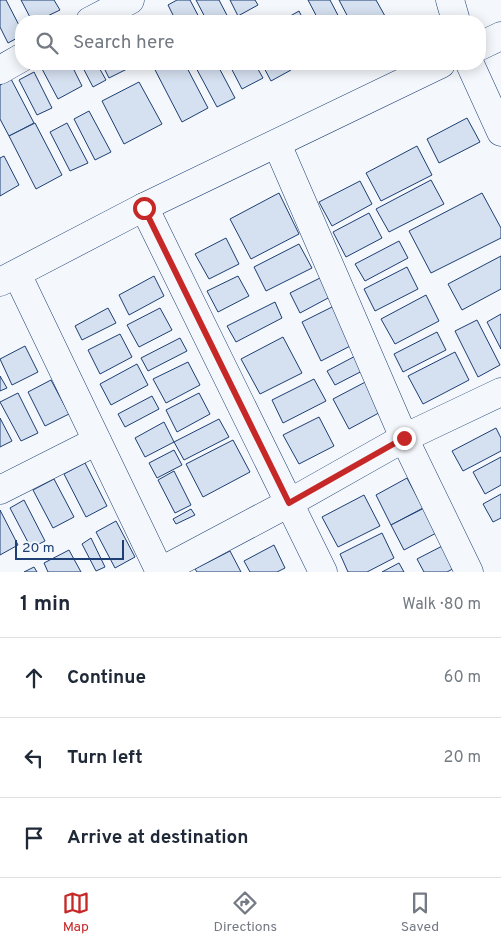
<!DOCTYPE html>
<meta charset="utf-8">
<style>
:root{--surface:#fff;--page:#f6f6f7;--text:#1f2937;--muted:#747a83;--line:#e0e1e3;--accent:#c62828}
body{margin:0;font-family:Overpass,sans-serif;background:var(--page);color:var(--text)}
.scale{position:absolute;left:15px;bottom:12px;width:109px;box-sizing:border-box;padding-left:5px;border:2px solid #1d3f73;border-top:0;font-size:14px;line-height:18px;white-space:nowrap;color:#1d3f73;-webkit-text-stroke:4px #f4f7fb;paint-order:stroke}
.stop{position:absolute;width:15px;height:15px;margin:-11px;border:4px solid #c62828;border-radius:50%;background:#fff}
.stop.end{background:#c62828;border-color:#fff;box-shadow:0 1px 5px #0008}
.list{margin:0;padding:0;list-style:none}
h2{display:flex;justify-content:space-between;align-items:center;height:65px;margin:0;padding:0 20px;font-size:21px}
h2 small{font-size:16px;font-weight:400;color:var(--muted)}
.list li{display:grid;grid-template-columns:32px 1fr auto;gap:15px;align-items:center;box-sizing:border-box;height:80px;padding:0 20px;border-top:1px solid var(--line)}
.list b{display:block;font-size:19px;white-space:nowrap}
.list em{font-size:16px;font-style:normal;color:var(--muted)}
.icon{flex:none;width:28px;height:28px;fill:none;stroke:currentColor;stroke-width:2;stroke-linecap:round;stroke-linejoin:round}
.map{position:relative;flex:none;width:501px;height:572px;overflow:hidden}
.search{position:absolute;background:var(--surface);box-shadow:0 2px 12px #0003;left:15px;right:15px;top:15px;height:55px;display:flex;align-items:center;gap:12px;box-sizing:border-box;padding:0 18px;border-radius:20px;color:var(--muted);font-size:19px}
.sheet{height:305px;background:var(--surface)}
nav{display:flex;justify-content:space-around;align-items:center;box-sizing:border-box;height:70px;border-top:1px solid var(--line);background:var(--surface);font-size:14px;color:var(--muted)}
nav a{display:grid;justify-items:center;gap:2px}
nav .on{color:var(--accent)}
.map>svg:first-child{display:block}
</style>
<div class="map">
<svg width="501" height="572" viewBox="0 0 501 572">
<rect width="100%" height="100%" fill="#f4f7fb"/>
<g fill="#d5e0f0" stroke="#1d3f73">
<path d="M0,0H6L21,29V36L8,43L0,27Z"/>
<path d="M21,0H54L60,10L37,21H32Z"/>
<path d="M177,0H190L201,21H176L168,5Z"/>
<path d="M196,0H219L230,21H207Z"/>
<path d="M230,0H255L258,5L238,16Z"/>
<path d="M308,0H330L341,21H319Z"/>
<path d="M339,0H376L385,16L375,21H350Z"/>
<path d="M299,11L304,21H286L285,19Z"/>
<path d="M161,16L163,21H152Z"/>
<path d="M263,16L266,21H253Z"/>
<path d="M47,64H71L82,86L58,99L41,67Z"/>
<path d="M81,64H97L106,80L93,87Z"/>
<path d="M102,64H129L131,67L109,78Z"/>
<path d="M152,64H185L208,108L182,122Z"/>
<path d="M194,64H217L235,98L217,107Z"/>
<path d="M229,64H255L263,78L242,89Z"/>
<path d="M262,64H288L291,70L271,81Z"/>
<path d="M34,72L52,108L37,115L19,80Z"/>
<path d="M11,79L34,123L9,136L0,119V85Z"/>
<path d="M139,82L162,124L124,144L102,101Z"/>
<path d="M89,111L111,152L95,160L74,119Z"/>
<path d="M467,118L480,142L439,163L427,139Z"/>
<path d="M35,123L62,175L36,189L9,136Z"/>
<path d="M67,123L88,163L70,171L50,132Z"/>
<path d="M417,146L432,175L381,201L366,173Z"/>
<path d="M4,156L19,185L0,196V158Z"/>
<path d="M431,180L444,204L389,232L376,209Z"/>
<path d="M360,181L372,204L332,226L319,202Z"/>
<path d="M279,193L299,234L251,259L230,219Z"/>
<path d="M482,193L501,228V238L431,273L409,231Z"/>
<path d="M369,213L382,238L346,257L333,232Z"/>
<path d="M226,238L239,264L209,279L195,254Z"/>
<path d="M399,241L408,258L365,281L355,264Z"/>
<path d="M299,244L312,268L266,291L254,267Z"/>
<path d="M501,256V289L462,310L448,284Z"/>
<path d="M407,267L418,289L375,311L364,289Z"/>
<path d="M154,276L164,296L129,315L119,295Z"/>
<path d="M238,276L249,296L218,312L207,291Z"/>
<path d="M320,278L330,297L300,313L290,293Z"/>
<path d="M426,295L439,321L395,344L381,319Z"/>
<path d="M275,302L282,318L236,342L227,326Z"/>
<path d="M338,304L358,342L321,361L302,322Z"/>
<path d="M108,308L116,323L82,340L75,326Z"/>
<path d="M160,308L172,330L139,347L127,325Z"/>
<path d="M501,314V349L487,322Z"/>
<path d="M477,320L500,365L478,377L455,331Z"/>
<path d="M437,332L446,350L403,372L394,354Z"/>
<path d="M120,334L132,357L100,374L88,350Z"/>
<path d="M283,337L302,373L260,394L241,359Z"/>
<path d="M180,338L187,351L148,371L141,358Z"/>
<path d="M25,346L38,372L12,385L0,359Z"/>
<path d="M455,352L469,380L423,404L408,376Z"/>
<path d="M361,353L368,368L335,385L327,371Z"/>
<path d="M188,362L200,385L166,403L153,379Z"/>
<path d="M137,364L148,385L111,405L100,384Z"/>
<path d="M0,376L7,388L0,391Z"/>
<path d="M373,378L388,408L349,429L333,399Z"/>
<path d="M314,379L326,401L283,423L272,400Z"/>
<path d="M51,380L69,414L45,426L28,392Z"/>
<path d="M18,393L38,433L21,441L0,402Z"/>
<path d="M199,393L210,414L177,432L166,410Z"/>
<path d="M152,396L159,409L125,427L118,414Z"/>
<path d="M319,417L334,446L299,464L283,435Z"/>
<path d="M0,418L12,441L0,447Z"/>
<path d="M219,419L229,437L184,460L174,442Z"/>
<path d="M164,422L174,442L145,457L135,438Z"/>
<path d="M496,428L501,438V451L463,471L452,451Z"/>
<path d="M233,440L250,472L203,497L186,464Z"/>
<path d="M174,450L182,465L157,478L149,463Z"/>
<path d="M501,457V485L485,494L473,472Z"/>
<path d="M85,463L107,506L86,517L64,474Z"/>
<path d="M174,471L191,505L175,513L158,480Z"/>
<path d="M407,478L423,508L391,525L376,495Z"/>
<path d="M54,479L74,517L53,528L33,490Z"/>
<path d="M501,494V518L493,522L483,504Z"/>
<path d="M364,495L380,526L338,547L322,517Z"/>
<path d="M24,500L45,541L31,548L10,508Z"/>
<path d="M428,506L440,531L404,550L391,525Z"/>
<path d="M191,509L195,515L176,524L173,519Z"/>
<path d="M0,510L18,545L0,555Z"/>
<path d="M116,521L135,557L115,568L96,532Z"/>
<path d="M382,533L394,558L367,572H348L340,554Z"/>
<path d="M91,538L105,567L96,571L82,544Z"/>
<path d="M450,542L462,564L447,572H424L417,559Z"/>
<path d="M274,545L285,568L277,572H250L244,561Z"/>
<path d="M69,550L81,572H48L44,563Z"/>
<path d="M230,551L241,572H197L195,569Z"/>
<path d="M399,563L404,572H382Z"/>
<path d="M34,567L37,572H24Z"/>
</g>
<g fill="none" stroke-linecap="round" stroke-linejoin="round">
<defs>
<g id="minor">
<path d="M90,21L130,0"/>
<path d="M480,46L501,36"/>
<path d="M0,70L21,58"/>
<path d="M277,144L404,438L469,572"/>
<path d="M144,207L323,572"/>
<path d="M17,274L160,572"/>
<path d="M0,282L144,207L441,64"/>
<path d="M0,490L97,441"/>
<path d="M159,572L289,503L404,438L501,392"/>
</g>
<g id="tertiary">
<path d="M450,0L456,21"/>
<path d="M470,64L501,132"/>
</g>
</defs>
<use href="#minor" stroke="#1d3f73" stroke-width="29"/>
<use href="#tertiary" stroke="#1d3f73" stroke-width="29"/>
<use href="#minor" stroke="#f4f7fb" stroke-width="28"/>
<use href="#tertiary" stroke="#f4f7fb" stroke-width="28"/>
</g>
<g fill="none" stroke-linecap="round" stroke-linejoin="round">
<path stroke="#c62828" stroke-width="6" d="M144,208L289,503L404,438"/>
</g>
</svg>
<div class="scale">20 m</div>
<div class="stop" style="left:144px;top:208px"></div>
<div class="stop end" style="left:404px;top:438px"></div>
<div class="search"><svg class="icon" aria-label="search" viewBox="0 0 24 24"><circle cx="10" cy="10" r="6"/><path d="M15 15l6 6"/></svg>Search here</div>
</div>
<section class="sheet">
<h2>1 min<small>Walk · 80 m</small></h2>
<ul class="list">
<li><svg class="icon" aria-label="ahead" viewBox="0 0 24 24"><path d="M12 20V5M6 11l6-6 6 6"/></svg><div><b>Continue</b></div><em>60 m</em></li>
<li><svg class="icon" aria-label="left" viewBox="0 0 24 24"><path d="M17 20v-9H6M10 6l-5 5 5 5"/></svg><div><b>Turn left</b></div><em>20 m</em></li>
<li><svg class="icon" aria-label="arrive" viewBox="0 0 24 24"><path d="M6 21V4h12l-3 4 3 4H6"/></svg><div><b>Arrive at destination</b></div></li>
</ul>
</section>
<nav>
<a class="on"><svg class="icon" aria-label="map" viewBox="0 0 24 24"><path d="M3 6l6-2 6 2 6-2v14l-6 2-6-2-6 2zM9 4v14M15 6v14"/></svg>Map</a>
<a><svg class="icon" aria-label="directions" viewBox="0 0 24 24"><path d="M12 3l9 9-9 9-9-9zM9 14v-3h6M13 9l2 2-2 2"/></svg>Directions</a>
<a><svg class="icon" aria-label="saved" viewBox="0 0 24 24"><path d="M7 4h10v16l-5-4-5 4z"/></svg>Saved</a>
</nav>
